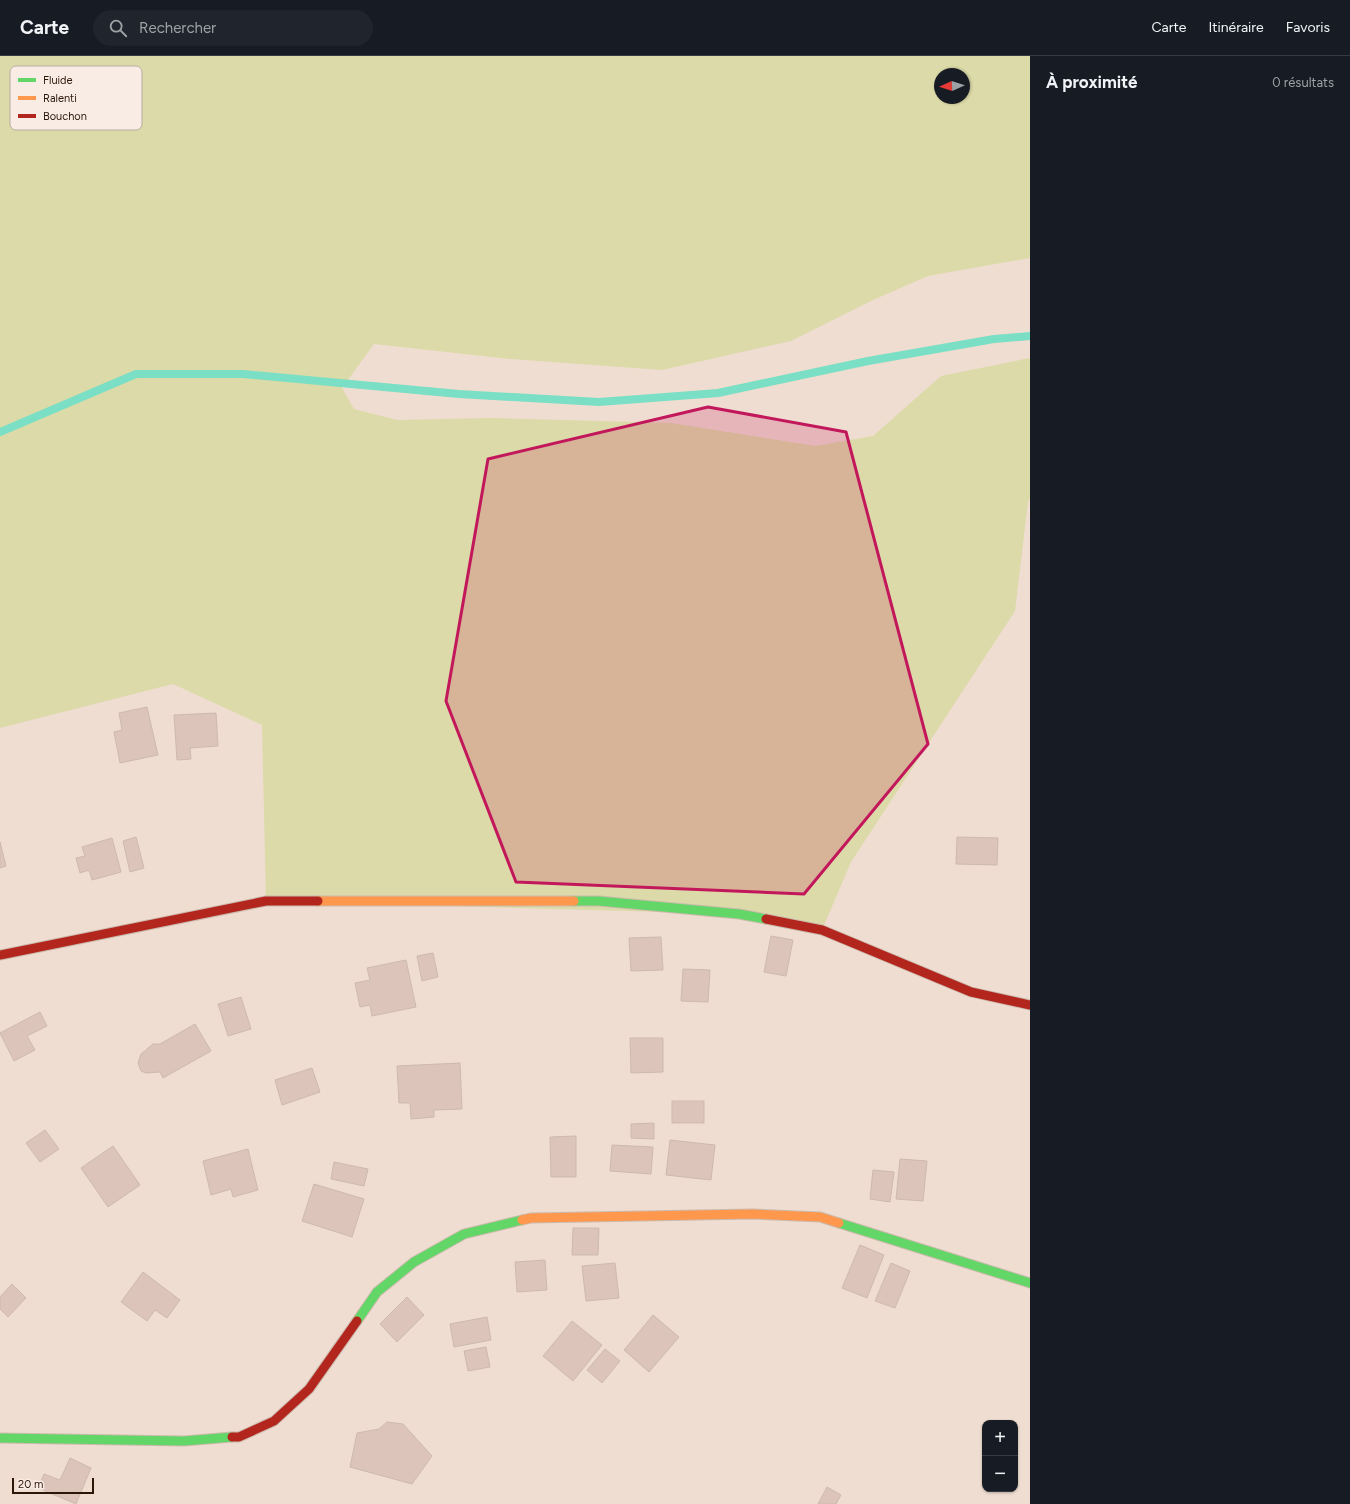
<!DOCTYPE html>
<html lang="fr">
<meta charset="utf-8">
<style>
:root{--surface:#171b24;--page:#20242c;--text:#f1f3f6;--muted:#9ea1a6;--line:#363941}
body{margin:0;font-family:Figtree,sans-serif;background:var(--page);color:var(--text)}
.controls{position:absolute;right:12px;bottom:12px;display:grid;overflow:hidden;border-radius:8px;box-shadow:0 1px 3px #0004}
.controls button{width:36px;height:36px;display:grid;place-items:center;padding:0;border:0;border-bottom:1px solid var(--line);background:var(--surface);color:var(--text);font:20px sans-serif}
.compass{position:absolute;left:934px;top:12px;width:36px;height:36px;border-radius:50%;background:var(--surface);box-shadow:0 1px 3px #0004;rotate:267deg}
.scale{position:absolute;left:12px;bottom:10px;width:82px;box-sizing:border-box;padding-left:4px;border:2px solid #2b1708;border-top:0;font-size:11px;line-height:14px;white-space:nowrap;color:#2b1708;-webkit-text-stroke:3px #f8ece5;paint-order:stroke}
.list{margin:0;padding:0;list-style:none}
h2{display:flex;justify-content:space-between;align-items:center;height:52px;margin:0;padding:0 16px;font-size:17px}
h2 small{font-size:13px;font-weight:400;color:var(--muted)}
.icon{flex:none;width:22px;height:22px;fill:none;stroke:currentColor;stroke-width:2;stroke-linecap:round;stroke-linejoin:round}
.map{position:relative;flex:none;width:1030px;height:1448px;overflow:hidden}
header{display:flex;align-items:center;gap:24px;box-sizing:border-box;height:56px;padding:0 20px;background:var(--surface);border-bottom:1px solid var(--line)}
header strong{font-size:19px}
nav{display:flex;gap:22px;margin-inline-start:auto;font-size:14px}
.search{width:280px;height:36px;background:var(--page);display:flex;align-items:center;gap:10px;box-sizing:border-box;padding:0 14px;border-radius:22px;color:var(--muted);font-size:15px}
main{display:flex}
aside{flex:1;background:var(--surface)}
.map>svg:first-child{display:block}
</style>
<header>
<strong>Carte</strong>
<div class="search"><svg class="icon" aria-label="search" viewBox="0 0 24 24"><circle cx="10" cy="10" r="6"/><path d="M15 15l6 6"/></svg>Rechercher</div>
<nav><a>Carte</a><a>Itinéraire</a><a>Favoris</a></nav>
</header>
<main>
<div class="map">
<svg width="1030" height="1448" viewBox="0 0 1030 1448">
<rect width="100%" height="100%" fill="#efddd1"/>
<path fill="#dcdaa8" fill-rule="evenodd" d="M0,0H1030V202L928,220L873,244L791,285L662,314L511,303L374,288L342,332L354,353L397,364L492,362L671,367L815,390L873,380L941,320L1030,302V443L1028,446L1015,555L851,806L822,874L739,858L266,845L262,669L173,628L0,672ZM940,18H964V42H940Z"/>
<g fill="none" stroke-linecap="round" stroke-linejoin="round">
<path stroke="#7adfc4" stroke-width="8" d="M0,376L136,318H243L459,338L599,346L718,337L868,305L994,283L1030,280"/>
</g>
<g fill="#dcc4ba" stroke="#cdb9b1">
<path d="M147,651L158,699L120,707L114,676L122,674L119,657Z"/>
<path d="M216,657L218,690L190,692L191,703L177,704L174,659Z"/>
<path d="M136,781L144,812L130,816L123,785Z"/>
<path d="M957,781L998,782L997,809L956,808Z"/>
<path d="M112,782L121,816L92,824L89,814L80,817L76,802L85,800L82,791Z"/>
<path d="M0,786L6,810L0,812Z"/>
<path d="M771,880L793,884L786,920L764,916Z"/>
<path d="M661,881L663,914L631,915L629,882Z"/>
<path d="M433,897L438,921L422,925L417,900Z"/>
<path d="M406,904L416,951L372,960L370,949L360,951L355,927L370,924L367,912Z"/>
<path d="M683,913L710,914L708,946L681,945Z"/>
<path d="M241,941L251,973L228,980L218,948Z"/>
<path d="M40,956L47,970L27,980L35,994L14,1005L0,977Z"/>
<path d="M195,968L211,995L163,1022L160,1016L146,1017L141,1015L138,1007L141,998L153,988H160Z"/>
<path d="M630,982H663V1016L631,1017Z"/>
<path d="M460,1007L462,1053L434,1054V1061L411,1063L410,1047H399L397,1010Z"/>
<path d="M312,1012L320,1036L282,1049L275,1024Z"/>
<rect x="672" y="1045" width="32" height="22"/>
<path d="M654,1067V1083L631,1082V1068Z"/>
<path d="M45,1074L59,1093L40,1106L26,1087Z"/>
<path d="M576,1080V1121H551L550,1081Z"/>
<path d="M670,1084L715,1089L711,1124L666,1119Z"/>
<path d="M612,1089L653,1091L651,1118L610,1115Z"/>
<path d="M113,1090L140,1129L108,1151L81,1112Z"/>
<path d="M248,1093L258,1134L233,1141L231,1133L211,1139L203,1105Z"/>
<path d="M900,1103L927,1105L923,1145L896,1143Z"/>
<path d="M334,1106L368,1113L364,1130L331,1123Z"/>
<path d="M873,1114L894,1116L890,1146L870,1143Z"/>
<path d="M314,1128L364,1143L352,1181L302,1165Z"/>
<path d="M573,1172H599L598,1199H572Z"/>
<path d="M860,1189L884,1199L867,1242L842,1232Z"/>
<path d="M545,1204L547,1234L517,1236L515,1206Z"/>
<path d="M615,1207L619,1242L586,1245L582,1210Z"/>
<path d="M891,1207L910,1215L895,1252L875,1245Z"/>
<path d="M143,1216L180,1244L167,1262L155,1254L147,1265L121,1246Z"/>
<path d="M12,1228L26,1242L8,1261L0,1253V1241Z"/>
<path d="M407,1241L424,1259L397,1286L380,1268Z"/>
<path d="M653,1259L679,1281L649,1316L624,1294Z"/>
<path d="M487,1261L491,1284L454,1291L450,1268Z"/>
<path d="M572,1265L602,1289L573,1325L543,1300Z"/>
<path d="M486,1291L490,1311L468,1315L464,1295Z"/>
<path d="M605,1293L620,1305L602,1327L587,1314Z"/>
<path d="M387,1366L403,1368L432,1400L412,1428L350,1411L357,1377L379,1373Z"/>
<path d="M70,1402L91,1412L76,1448L38,1432L44,1418L60,1424Z"/>
<path d="M827,1431L841,1439L836,1448H818Z"/>
</g>
<g fill="none" stroke-linecap="round" stroke-linejoin="round">
<defs>
<g id="fast">
<path d="M574,845H599L739,858L766,863"/>
<path d="M839,1167L1030,1227"/>
<path d="M357,1265L377,1236L414,1206L464,1178L522,1164"/>
<path d="M0,1382L184,1385L232,1381"/>
</g>
<g id="slow">
<path d="M318,845H574"/>
<path d="M522,1164L531,1162L753,1158L820,1161L839,1167"/>
</g>
<g id="jam">
<path d="M766,863L822,874L971,936L1030,949"/>
<path d="M0,899L266,845H318"/>
<path d="M232,1381H239L274,1365L309,1333L357,1265"/>
</g>
</defs>
<use href="#fast" stroke="#ccbaad" stroke-width="11"/>
<use href="#slow" stroke="#ccbaad" stroke-width="11"/>
<use href="#jam" stroke="#ccbaad" stroke-width="11"/>
<use href="#fast" stroke="#63d668" stroke-width="9"/>
<use href="#slow" stroke="#ff974d" stroke-width="9"/>
<use href="#jam" stroke="#b3261e" stroke-width="9"/>
</g>
<path fill="#c2185b" fill-opacity="0.2" stroke="#c2185b" stroke-width="3" stroke-linejoin="round" d="M708,351L846,376L928,688L804,838L516,826L446,645L488,403Z"/>
<rect x="10" y="10" width="132" height="64" rx="6" fill="#f8ece5" stroke="#baaca3" stroke-width="1"/>
<rect x="18" y="22" width="18" height="4" fill="#63d668"/>
<rect x="18" y="40" width="18" height="4" fill="#ff974d"/>
<rect x="18" y="58" width="18" height="4" fill="#b3261e"/>
<g font-size="11" fill="#2b1708">
<text x="43" y="28">Fluide</text>
<text x="43" y="46">Ralenti</text>
<text x="43" y="64">Bouchon</text>
</g>
</svg>
<div class="controls">
<button>+</button>
<button>−</button>
</div>
<svg class="compass" viewBox="-18 -18 36 36"><path d="M0-13l5 13h-10z" fill="#e53935"/><path d="M0 13l5-13h-10z" fill="#9ea1a6"/></svg>
<div class="scale">20 m</div>
</div>
<aside>
<h2>À proximité<small>0 résultats</small></h2>
<ul class="list">
</ul>
</aside>
</main>
